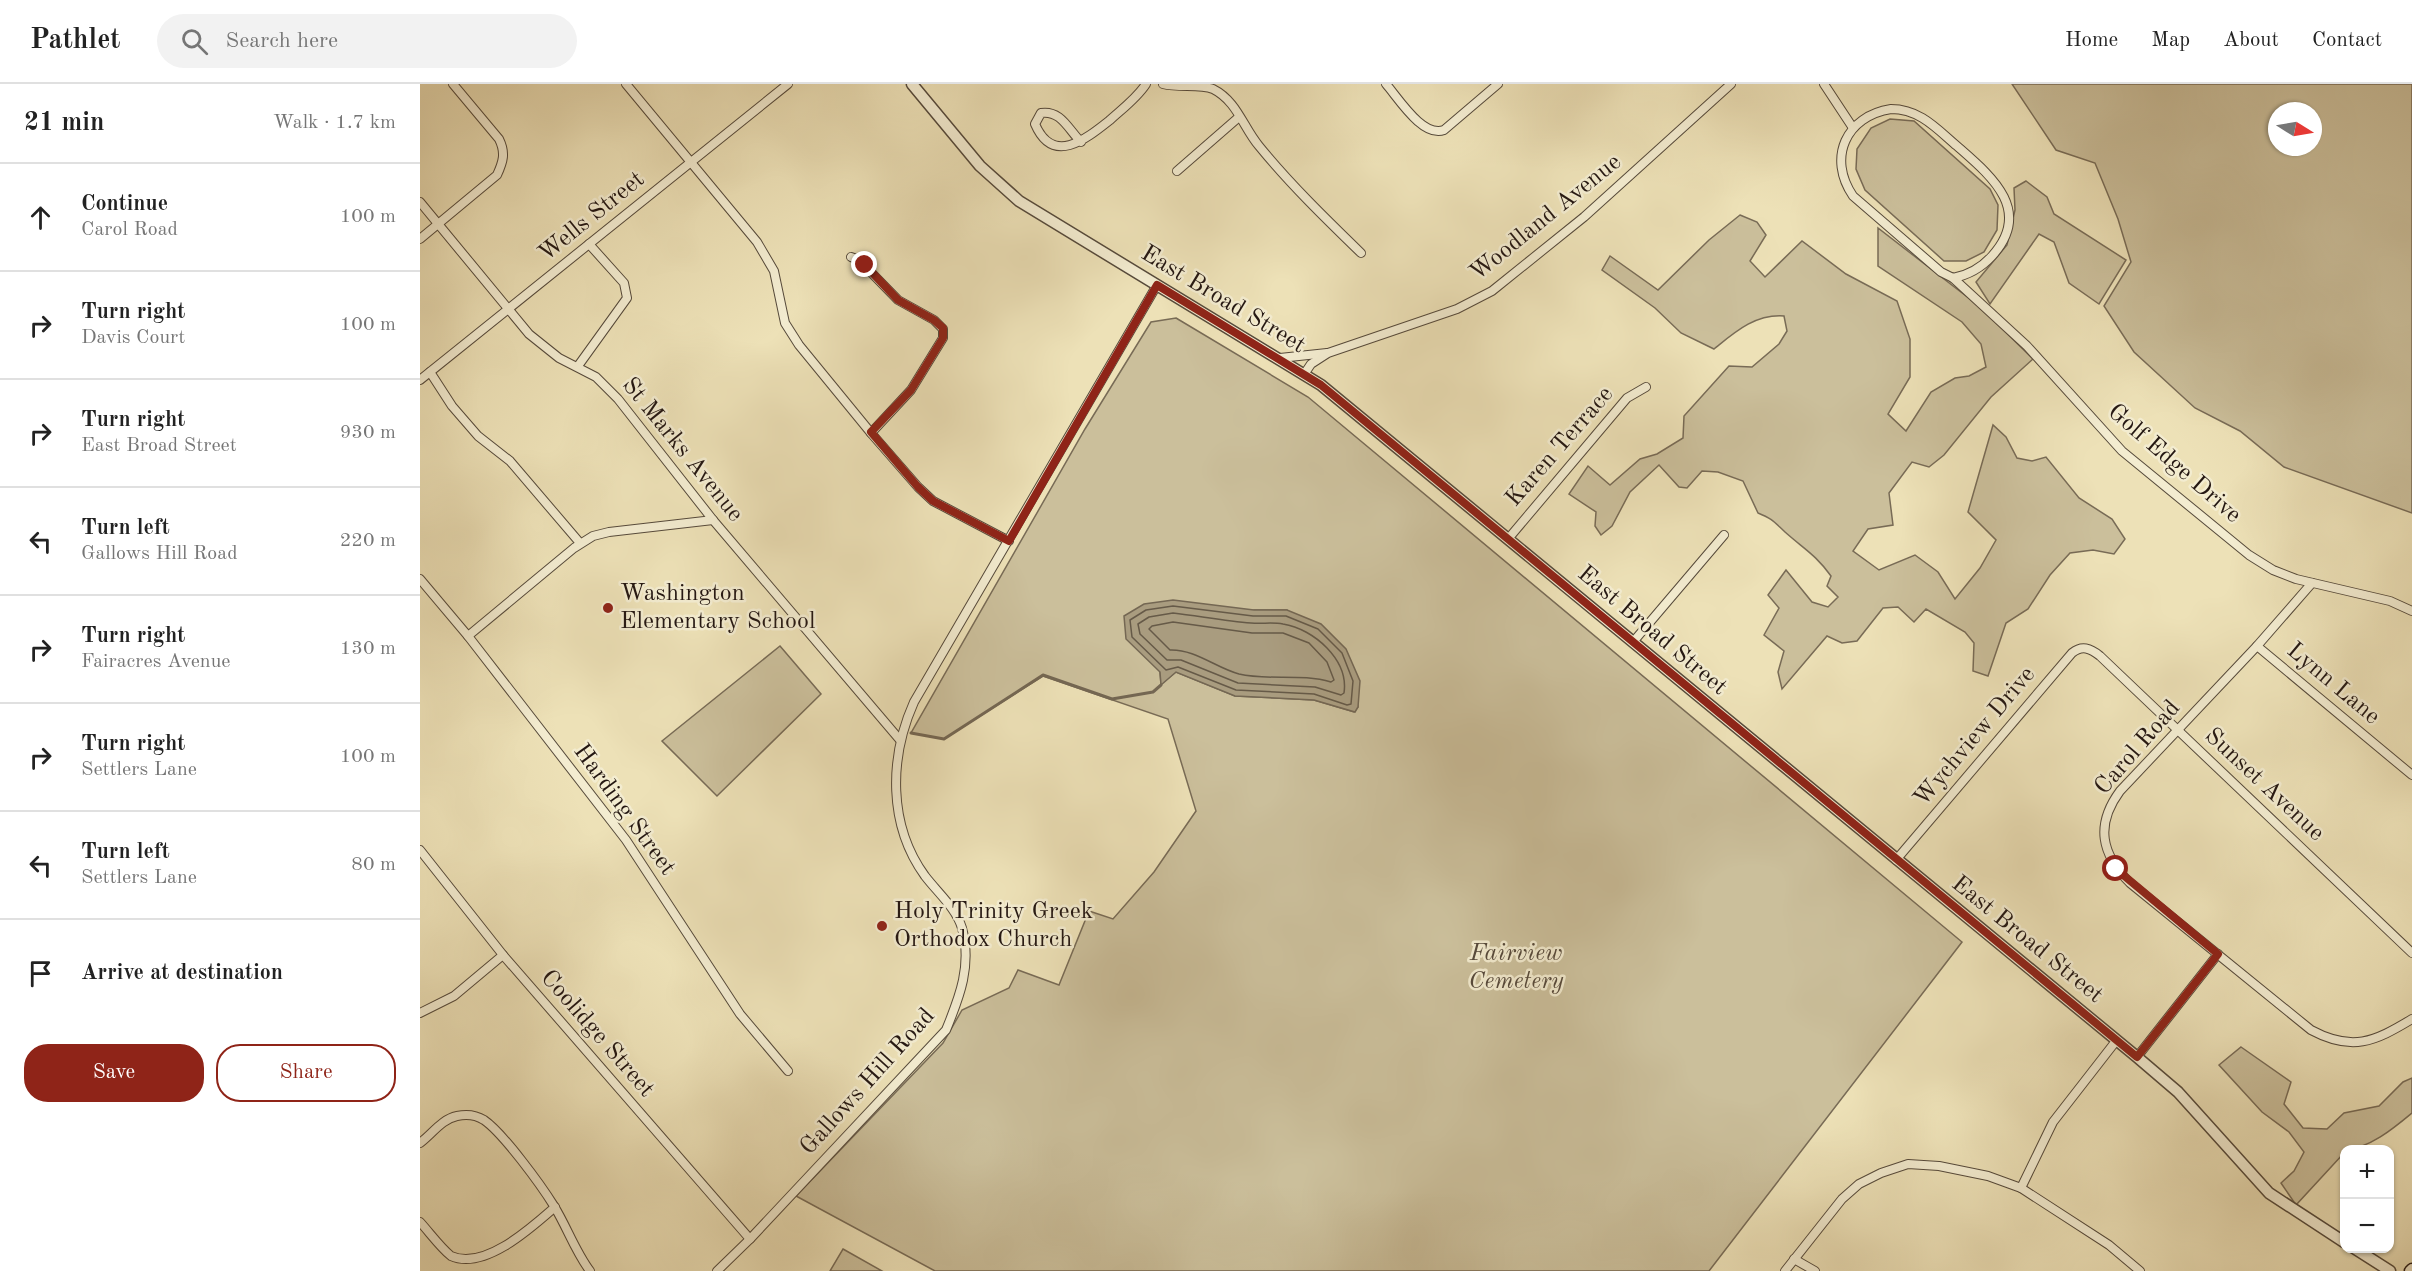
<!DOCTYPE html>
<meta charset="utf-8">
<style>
:root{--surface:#fff;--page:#f2f2f2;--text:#222;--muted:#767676;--line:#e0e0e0;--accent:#8f2418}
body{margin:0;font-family:"Old Standard TT",serif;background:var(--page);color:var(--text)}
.controls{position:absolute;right:18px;bottom:18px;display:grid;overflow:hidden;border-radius:12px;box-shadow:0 2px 4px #0004}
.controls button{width:54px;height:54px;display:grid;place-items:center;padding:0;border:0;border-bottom:2px solid var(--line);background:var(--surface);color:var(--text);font:30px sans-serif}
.compass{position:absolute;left:1848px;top:18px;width:54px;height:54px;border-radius:50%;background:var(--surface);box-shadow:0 2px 4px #0004;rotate:101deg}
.stop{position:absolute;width:18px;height:18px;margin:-14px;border:4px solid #8f2418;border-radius:50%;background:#fff}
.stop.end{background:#8f2418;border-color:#fff;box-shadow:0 2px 6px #0008}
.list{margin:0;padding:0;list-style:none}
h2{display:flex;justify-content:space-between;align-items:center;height:78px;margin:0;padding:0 24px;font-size:26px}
h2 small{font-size:20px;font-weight:400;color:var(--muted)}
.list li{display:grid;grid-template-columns:39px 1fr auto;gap:18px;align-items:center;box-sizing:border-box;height:108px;padding:0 24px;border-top:2px solid var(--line)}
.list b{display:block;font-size:22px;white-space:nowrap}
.list p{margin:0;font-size:20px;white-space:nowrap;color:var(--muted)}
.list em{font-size:20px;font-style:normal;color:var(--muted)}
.actions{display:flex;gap:12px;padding:18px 24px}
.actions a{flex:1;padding:14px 0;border:2px solid var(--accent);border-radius:24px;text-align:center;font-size:21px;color:var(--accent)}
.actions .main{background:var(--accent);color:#fff}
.icon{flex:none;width:33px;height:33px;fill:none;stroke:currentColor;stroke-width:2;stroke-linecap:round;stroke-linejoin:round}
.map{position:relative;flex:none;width:1992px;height:1187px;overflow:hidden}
header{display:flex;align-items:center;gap:36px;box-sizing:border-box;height:84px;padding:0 30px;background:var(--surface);border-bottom:2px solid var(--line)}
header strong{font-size:28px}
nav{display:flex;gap:33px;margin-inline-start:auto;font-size:21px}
.search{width:420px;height:54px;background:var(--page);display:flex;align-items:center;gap:15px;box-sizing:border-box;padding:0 21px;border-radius:33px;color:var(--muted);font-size:22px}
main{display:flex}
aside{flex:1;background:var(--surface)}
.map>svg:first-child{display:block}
</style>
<header>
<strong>Pathlet</strong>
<div class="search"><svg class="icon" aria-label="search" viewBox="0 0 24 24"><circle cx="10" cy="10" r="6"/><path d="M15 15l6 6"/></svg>Search here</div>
<nav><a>Home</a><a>Map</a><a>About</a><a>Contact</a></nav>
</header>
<main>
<aside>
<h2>21 min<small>Walk · 1.7 km</small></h2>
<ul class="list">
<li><svg class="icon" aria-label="ahead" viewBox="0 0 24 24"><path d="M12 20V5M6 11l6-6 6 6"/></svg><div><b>Continue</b><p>Carol Road</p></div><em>100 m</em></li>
<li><svg class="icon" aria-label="right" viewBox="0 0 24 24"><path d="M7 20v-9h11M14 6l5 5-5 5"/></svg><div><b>Turn right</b><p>Davis Court</p></div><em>100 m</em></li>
<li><svg class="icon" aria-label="right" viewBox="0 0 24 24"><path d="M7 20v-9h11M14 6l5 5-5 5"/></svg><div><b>Turn right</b><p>East Broad Street</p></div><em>930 m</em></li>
<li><svg class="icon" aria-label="left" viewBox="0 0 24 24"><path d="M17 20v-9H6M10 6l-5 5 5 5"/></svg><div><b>Turn left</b><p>Gallows Hill Road</p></div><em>220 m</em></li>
<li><svg class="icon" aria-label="right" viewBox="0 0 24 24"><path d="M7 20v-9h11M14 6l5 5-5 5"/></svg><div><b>Turn right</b><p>Fairacres Avenue</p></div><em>130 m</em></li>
<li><svg class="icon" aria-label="right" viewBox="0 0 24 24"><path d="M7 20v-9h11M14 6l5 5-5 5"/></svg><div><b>Turn right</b><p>Settlers Lane</p></div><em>100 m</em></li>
<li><svg class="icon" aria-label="left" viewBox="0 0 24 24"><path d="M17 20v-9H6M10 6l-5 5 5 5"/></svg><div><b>Turn left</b><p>Settlers Lane</p></div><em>80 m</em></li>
<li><svg class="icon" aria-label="arrive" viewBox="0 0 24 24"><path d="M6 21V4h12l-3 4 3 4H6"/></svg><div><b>Arrive at destination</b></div></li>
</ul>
<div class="actions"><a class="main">Save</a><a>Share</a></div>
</aside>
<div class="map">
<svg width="1992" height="1187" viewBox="0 0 1992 1187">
<rect width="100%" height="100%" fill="#ede1b7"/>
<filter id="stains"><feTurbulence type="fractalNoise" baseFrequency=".00333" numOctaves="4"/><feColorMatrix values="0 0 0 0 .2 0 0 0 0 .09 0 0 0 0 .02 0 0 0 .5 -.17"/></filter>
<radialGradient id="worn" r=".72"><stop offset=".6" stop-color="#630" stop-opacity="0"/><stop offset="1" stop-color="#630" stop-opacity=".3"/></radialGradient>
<g fill="#cbbf9b" stroke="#786b56" stroke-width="1.5" fill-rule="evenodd">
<path d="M1592,0H1992V429L1864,383L1820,347L1775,324L1714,268L1684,222L1711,178L1698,135L1675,79L1636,66ZM1857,27H1893V63H1857Z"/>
<path d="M1470,35L1494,37L1570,105L1578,121L1577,146L1564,168L1546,177H1524L1445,106L1436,85L1437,65L1451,44Z"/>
<path d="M1606,97L1627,113L1634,130L1706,176L1679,220L1649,199L1634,158L1619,150L1570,220L1556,198L1587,161L1595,126L1594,104Z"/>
<path d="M1320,131L1337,138L1346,151L1330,177L1345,193L1382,157L1426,190L1477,217L1490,255V293L1468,330L1486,347L1511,308L1535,294L1549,292L1566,283L1561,260L1542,238L1458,182V144L1559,222L1613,275L1571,313L1524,371L1509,383L1492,378L1469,409L1473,441L1448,445L1433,467L1459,486L1495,471L1518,488L1535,515L1560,484L1576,456L1548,428L1573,341L1586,353L1597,374L1612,377L1626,373L1659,414L1692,435L1705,455L1694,470L1673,466L1650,469L1630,491L1608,525L1586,539L1568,592L1553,587L1554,559L1545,548L1506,525L1494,538L1478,523L1463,524L1437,557L1422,559L1407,552L1362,605L1358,588L1364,567L1344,551L1359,524L1348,511L1366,486L1392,518L1408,523L1418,513L1407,502L1411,492C1395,470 1384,465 1365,448C1354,438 1353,435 1338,429L1323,397L1298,388L1282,387L1267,404L1259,403L1239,381L1210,408L1192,442L1181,451L1175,442L1176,428L1149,410L1168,382L1190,401L1220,375L1237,370L1263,354L1264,332L1309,282L1332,283L1359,260L1367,247L1364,232C1335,230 1315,248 1294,265L1261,249L1235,224L1182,186L1190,172L1238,206L1289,156Z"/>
<path d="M756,234L888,313L1542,858L1289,1187H515L376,1112L523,959L542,926L589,904L598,886L639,901L669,827L693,835L734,788L776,727L748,635L623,592L524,655L491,649L665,345L731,238ZM834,526H867L937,617L938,623L934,628L894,616L815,612L756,588L741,600L740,588Z"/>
<path d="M360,562L401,610L297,712L242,657Z"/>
<path d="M1821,963L1871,998L1864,1020L1883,1044L1907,1045L1924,1029L1959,1022L1983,998L1992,994V1029C1974,1044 1949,1065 1924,1066V1069L1876,1121L1861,1099L1874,1087L1884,1068L1869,1048L1842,1028L1799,981Z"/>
<path d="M423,1165L462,1187H410Z"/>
</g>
<path fill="#a99c7f" stroke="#746753" stroke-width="1.5" d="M753,516L834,526H867L901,540L926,565L940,597L938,623L935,628L894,616L815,612L756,588L741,601L740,588L706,555L704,532L724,520Z"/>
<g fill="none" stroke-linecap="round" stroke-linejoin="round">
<g stroke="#665a48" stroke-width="1.5">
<path d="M753,522L833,532H866L898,545L922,569L933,597L931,620L927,621L894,610L816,606L758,583L746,586L712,553L710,536L726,526Z"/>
<path d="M753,529C779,532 805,537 831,539C842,540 853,538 863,540C894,545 929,576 924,609L921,611L895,603L818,599L761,576H747L720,550L718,540L729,533Z"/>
<path d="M753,538L832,549H863L889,559L907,578L914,596L911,598C881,589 849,597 819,590C796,584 775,565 750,566L729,545L732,542Z"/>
</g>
<path stroke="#746753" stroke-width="3" d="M491,649L524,655L623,591L692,615L733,608L741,601"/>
<defs>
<g id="minor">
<path d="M206,0L337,158L354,187L365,239L379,261L451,349L498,403L513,417L589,457"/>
<path d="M743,0C759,4 779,0 793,5C817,17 823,43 839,62C870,100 906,135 941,169"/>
<path d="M966,0C979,15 1003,54 1024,46L1078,0"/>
<path d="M1404,0L1433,44"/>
<path d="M1471,25C1500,25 1517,45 1537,62C1570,91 1614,126 1572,172C1562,183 1549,191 1533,194L1521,188L1433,112C1407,74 1426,32 1471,25Z"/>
<path d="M661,58C648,45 641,26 621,29L615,40C633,82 666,55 690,36C702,25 717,14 726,0"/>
<path d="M757,87L819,33"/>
<path d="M0,118L109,250L139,274L176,293L198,315L293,436L480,656"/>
<path d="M0,155L77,91C83,78 86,69 79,55L33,0"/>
<path d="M431,173L439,176L478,216L514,236L523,245V254L491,306L451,349"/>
<path d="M1533,194L1607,262L1702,367L1829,471L1853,486L1876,495L1970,517L1992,527"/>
<path d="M860,274L907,269"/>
<path d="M158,282L207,214L204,199L169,160"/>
<path d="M10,288L32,322L58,352L90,377L160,459"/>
<path d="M885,289L891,280L908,269L1037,225L1072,207L1164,133L1311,0"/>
<path d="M0,296L368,0"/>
<path d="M1088,455L1207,314L1226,303"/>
<path d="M0,495L48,552L206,756L320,930L368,987"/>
<path d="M1892,499L1837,562L1700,707C1675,741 1681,770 1710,799L1891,946C1932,968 1954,958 1992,935"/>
<path d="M48,552L154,464L173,452L189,448L293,436"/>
<path d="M1213,558L1304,451"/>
<path d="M1837,562L1992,691"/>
<path d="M0,766L83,871L330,1155"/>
<path d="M1476,776L1652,569C1662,561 1670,564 1680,572L1992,869"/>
<path d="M0,929L34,912L83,871"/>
<path d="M1717,973L1798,870"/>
<path d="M0,1059C12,1050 22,1035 37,1032C46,1030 56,1031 64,1036C83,1049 121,1101 134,1122C147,1143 155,1167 170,1187"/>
<path d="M1601,1104L1633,1038L1696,957"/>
<path d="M0,1138C10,1149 20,1163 31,1172C64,1187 111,1144 135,1123"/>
<path d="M1374,1175L1395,1187"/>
<path d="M297,1187L330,1155L526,946C540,912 552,881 542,844C536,824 518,809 505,792C468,741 469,674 494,618L737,201"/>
<path d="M1365,1187L1422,1115L1439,1100L1461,1089L1488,1080L1519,1082L1568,1092L1601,1104L1689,1161L1720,1187"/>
</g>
<g id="tertiary">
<path d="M492,0L560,82L599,117L901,301L1717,973L1758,1008L1849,1109L1924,1158"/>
<path d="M1934,1164L1970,1187"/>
</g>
<path id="secondary" d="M1990,1187L1992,1185"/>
</defs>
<use href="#minor" stroke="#564a3b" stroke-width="10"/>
<use href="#tertiary" stroke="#564a3b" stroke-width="13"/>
<use href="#secondary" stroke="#241712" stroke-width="13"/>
<use href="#minor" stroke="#f3ecd0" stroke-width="8"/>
<use href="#tertiary" stroke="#f3ecd0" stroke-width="10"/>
<use href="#secondary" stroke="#f3ecd0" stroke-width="10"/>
</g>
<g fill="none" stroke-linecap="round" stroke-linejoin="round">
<path stroke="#8f2418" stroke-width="8" d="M445,181L478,216L514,236L523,244V254L491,306L451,348L498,403L513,417L589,457L737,201L901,301L1717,973L1798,870L1696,785"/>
</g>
<g fill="#8f2418" stroke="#f3ecd0" stroke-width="2">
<circle cx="188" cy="524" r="6"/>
<circle cx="462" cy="842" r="6"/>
</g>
<g text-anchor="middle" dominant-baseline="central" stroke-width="5" stroke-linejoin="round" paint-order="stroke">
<g font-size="24" fill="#241712" stroke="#f3ecd0">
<text transform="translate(172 133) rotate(-39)">Wells Street</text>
<text transform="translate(1126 134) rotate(-39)">Woodland Avenue</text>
<text transform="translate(803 216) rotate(31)">East Broad Street</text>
<text transform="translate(1140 363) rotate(-49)">Karen Terrace</text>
<text transform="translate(262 366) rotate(51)">St Marks Avenue</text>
<text transform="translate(1754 380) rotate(41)">Golf Edge Drive</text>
<text transform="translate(1232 547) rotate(40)">East Broad Street</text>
<text transform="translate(1913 600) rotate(40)">Lynn Lane</text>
<text transform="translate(1555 653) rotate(-50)">Wychview Drive</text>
<text transform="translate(1718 664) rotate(-49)">Carol Road</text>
<text transform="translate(1844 701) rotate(43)">Sunset Avenue</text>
<text transform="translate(204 726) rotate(54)">Harding Street</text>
<text transform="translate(1607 856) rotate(39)">East Broad Street</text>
<text transform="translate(177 950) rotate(49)">Coolidge Street</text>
<text transform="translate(448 998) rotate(-48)">Gallows Hill Road</text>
</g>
<g font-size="24" fill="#241712" stroke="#f3ecd0" text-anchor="start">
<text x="200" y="510">Washington<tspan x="200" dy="28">Elementary School</tspan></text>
<text x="474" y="828">Holy Trinity Greek<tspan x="474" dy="28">Orthodox Church</tspan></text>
</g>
<g font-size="24" font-style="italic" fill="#56493b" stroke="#f3ecd0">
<text x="1096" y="870">Fairview<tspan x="1096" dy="28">Cemetery</tspan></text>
</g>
</g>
<rect width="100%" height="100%" filter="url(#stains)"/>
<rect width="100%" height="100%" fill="url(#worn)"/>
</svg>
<div class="controls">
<button>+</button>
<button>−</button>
</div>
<svg class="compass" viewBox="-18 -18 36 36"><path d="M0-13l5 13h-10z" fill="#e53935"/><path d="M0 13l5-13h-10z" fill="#767676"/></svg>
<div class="stop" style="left:1696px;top:785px"></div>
<div class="stop end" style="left:445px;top:181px"></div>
</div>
</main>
